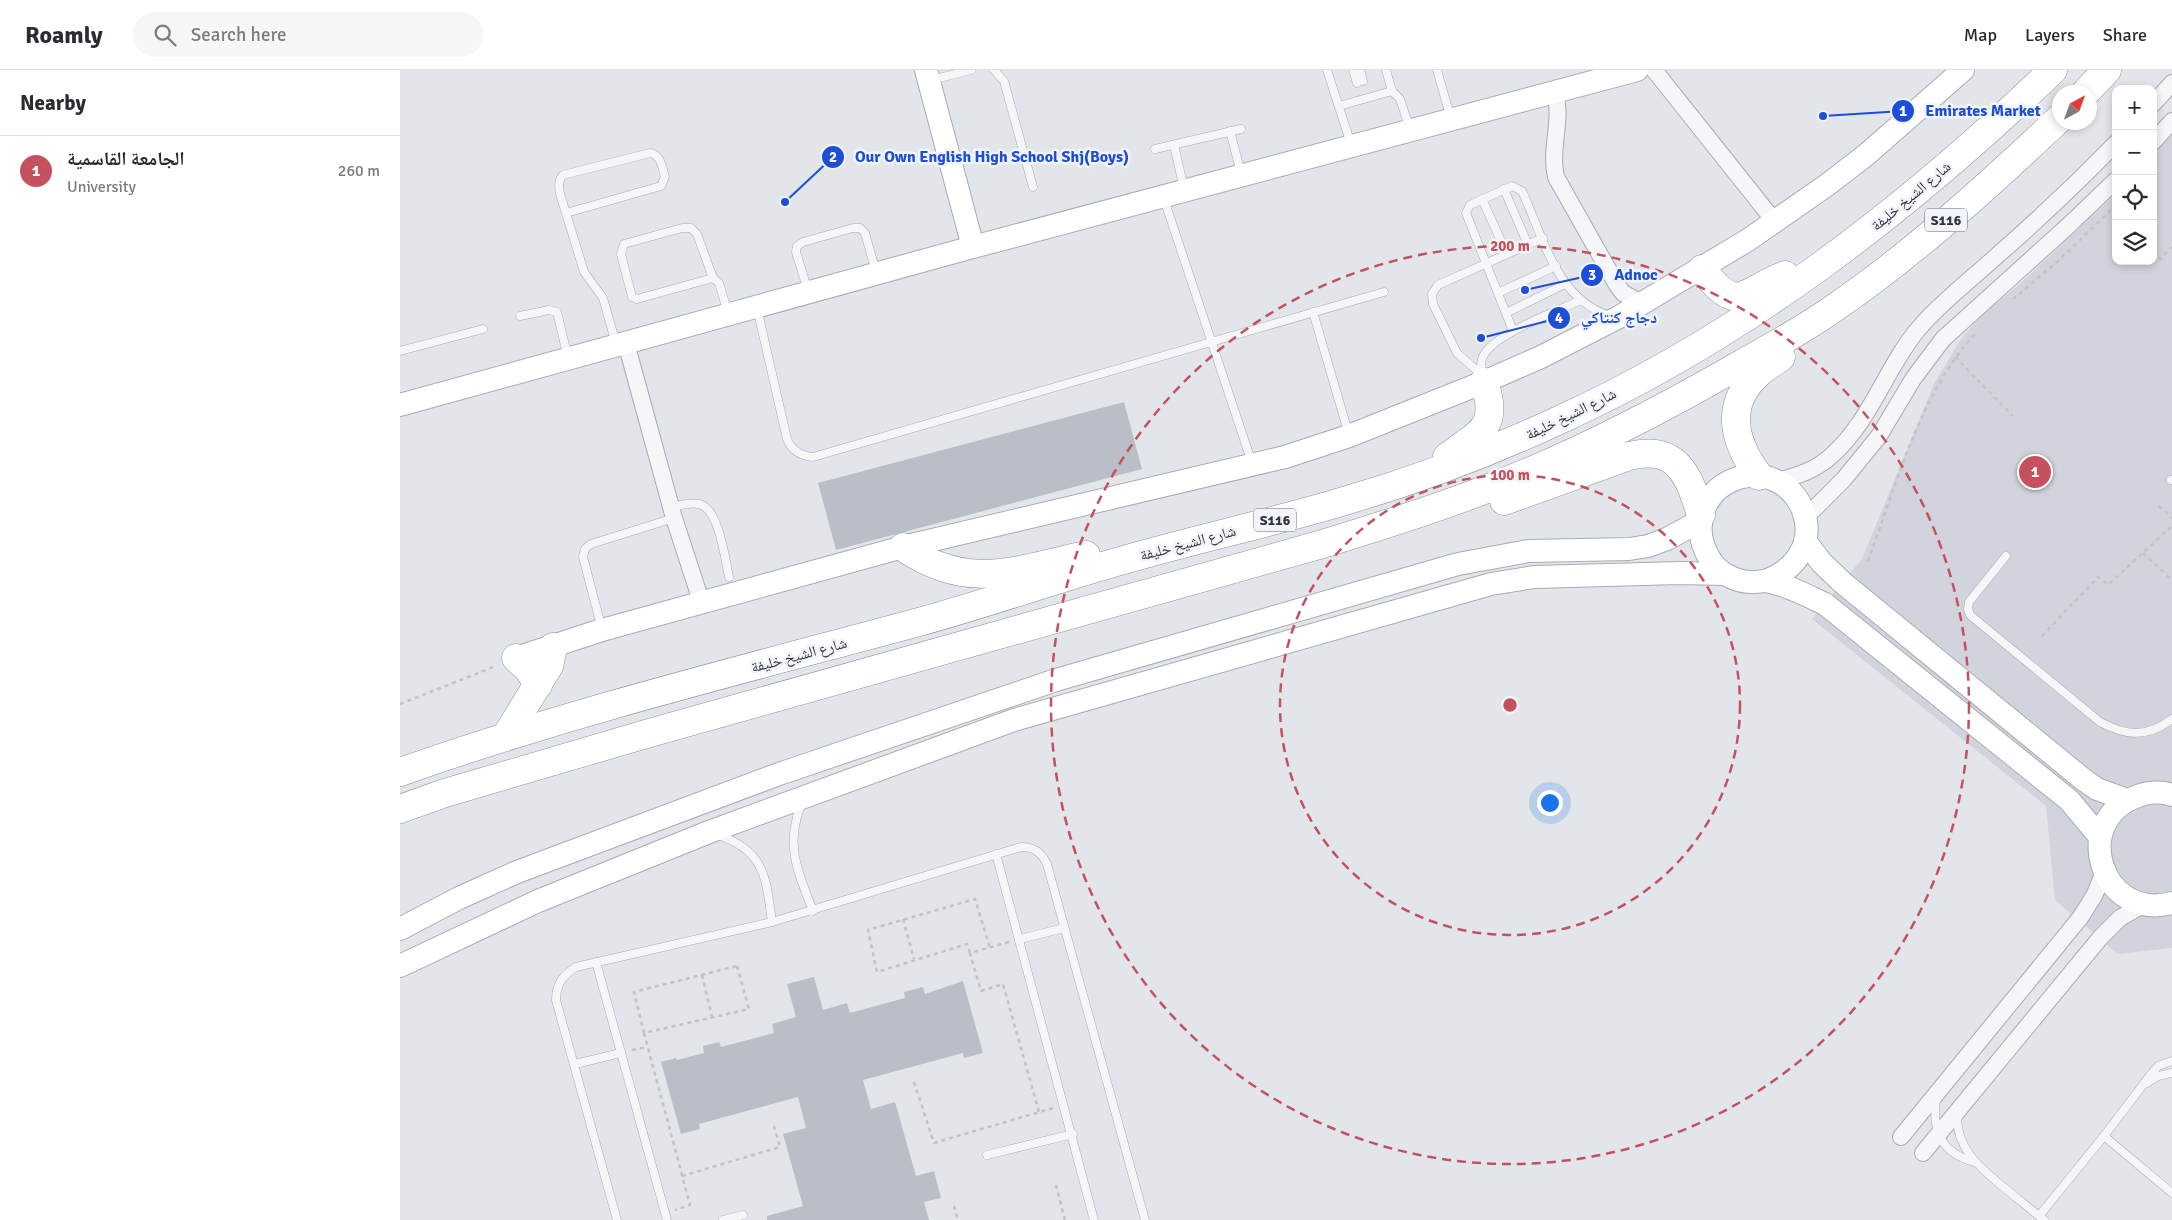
<!DOCTYPE html>
<meta charset="utf-8">
<style>
:root{--surface:#fff;--page:#f7f7f7;--text:#2b2b33;--muted:#7c7c81;--line:#e1e1e2;--accent:#c6515e}
body{margin:0;font-family:Signika,"Noto Naskh Arabic",sans-serif;background:var(--page);color:var(--text)}
.controls{position:absolute;right:15px;top:15px;display:grid;overflow:hidden;border-radius:10px;box-shadow:0 2px 8px #0003}
.controls button{width:45px;height:45px;display:grid;place-items:center;padding:0;border:0;border-bottom:1px solid var(--line);background:var(--surface);color:var(--text);font:25px sans-serif}
.compass{position:absolute;left:1652px;top:15px;width:45px;height:45px;border-radius:50%;background:var(--surface);box-shadow:0 2px 8px #0003;rotate:41deg}
.you{position:absolute;left:1149px;top:732px;width:18px;height:18px;margin:-12px;border:4px solid #fff;border-radius:50%;background:#1a73e8;box-shadow:0 0 0 8px #1a73e833}
.badge{display:grid;place-items:center;width:32px;height:32px;border-radius:50%;background:var(--accent);color:#fff;font-size:16px;font-weight:700}
.pin{position:absolute;translate:-50% -50%;border:2px solid #fff;box-shadow:0 1px 5px #0006}
.list{margin:0;padding:0;list-style:none}
h2{display:flex;justify-content:space-between;align-items:center;height:65px;margin:0;padding:0 20px;font-size:21px}
h2 small{font-size:16px;font-weight:400;color:var(--muted)}
.list li{display:grid;grid-template-columns:32px 1fr auto;gap:15px;align-items:center;box-sizing:border-box;height:70px;padding:0 20px;border-top:1px solid var(--line)}
.list b{display:block;font-size:19px;white-space:nowrap}
.list p{margin:0;font-size:16px;white-space:nowrap;color:var(--muted)}
.list em{font-size:16px;font-style:normal;color:var(--muted)}
.icon{flex:none;width:28px;height:28px;fill:none;stroke:currentColor;stroke-width:2;stroke-linecap:round;stroke-linejoin:round}
.map{position:relative;flex:none;width:1772px;height:1150px;overflow:hidden}
header{display:flex;align-items:center;gap:30px;box-sizing:border-box;height:70px;padding:0 25px;background:var(--surface);border-bottom:1px solid var(--line)}
header strong{font-size:24px}
nav{display:flex;gap:28px;margin-inline-start:auto;font-size:18px}
.search{width:350px;height:45px;background:var(--page);display:flex;align-items:center;gap:12px;box-sizing:border-box;padding:0 18px;border-radius:28px;color:var(--muted);font-size:19px}
main{display:flex}
aside{flex:1;background:var(--surface)}
.map>svg:first-child{display:block}
</style>
<header>
<strong>Roamly</strong>
<div class="search"><svg class="icon" aria-label="search" viewBox="0 0 24 24"><circle cx="10" cy="10" r="6"/><path d="M15 15l6 6"/></svg>Search here</div>
<nav><a>Map</a><a>Layers</a><a>Share</a></nav>
</header>
<main>
<aside>
<h2>Nearby<small></small></h2>
<ul class="list">
<li><span class="badge">1</span><div><b>الجامعة القاسمية</b><p>University</p></div><em>260 m</em></li>
</ul>
</aside>
<div class="map">
<svg width="1772" height="1150" viewBox="0 0 1772 1150">
<rect width="100%" height="100%" fill="#e2e5ea"/>
<path fill="#d1d4dc" d="M1772,65V878L1718,884L1655,830L1646,736L1412,549L1462,489L1534,314L1561,269L1586,241L1612,221L1716,124V191H1753V84Z"/>
<g fill="#babec6">
<path d="M724,332L742,399L436,480L418,413Z"/>
<path d="M414,907L423,940L447,933L450,943L505,928L504,922L523,917L525,924L563,911L583,983L564,988L563,983L463,1010L471,1039L495,1032L516,1106L534,1101L541,1128L524,1132L529,1150H367V1146L403,1136L383,1064L406,1058L398,1027L299,1054L300,1059L281,1064L261,992L276,988L277,990L304,983L303,976L319,972L321,977L374,963L372,954L396,947L387,914Z"/>
</g>
<g fill="none" stroke-linecap="round" stroke-linejoin="round">
<defs>
<g id="lane">
<path d="M594,0L604,11L633,117"/>
<path d="M927,0L951,74"/>
<path d="M953,0L957,13"/>
<path d="M960,0L963,11"/>
<path d="M986,0L992,21L1000,29L1010,59"/>
<path d="M1037,0L1051,49"/>
<path d="M531,10L571,0"/>
<path d="M939,36L992,21"/>
<path d="M830,61L841,103"/>
<path d="M774,75L784,119"/>
<path d="M755,79L841,59"/>
<path d="M250,83C261,85 262,97 265,107L261,116L166,143C163,132 154,114 163,105Z"/>
<path d="M1104,119L1128,175"/>
<path d="M764,129L852,393"/>
<path d="M1082,129L1107,184"/>
<path d="M166,143L184,202L203,228L216,274"/>
<path d="M282,158H291L297,164L313,208L237,229L232,227L221,184L224,174Z"/>
<path d="M313,208L319,213L328,243"/>
<path d="M408,221L396,182L397,176L403,172L453,158H460L465,163L476,202"/>
<path d="M1098,223L1156,196"/>
<path d="M357,238L387,369C392,381 401,386 413,387L984,222"/>
<path d="M913,242L949,365"/>
<path d="M1106,243L1165,214"/>
<path d="M120,246L149,240L157,242L168,288"/>
<path d="M1113,261L1066,143L1070,135L1112,116L1122,121C1143,166 1156,229 1210,246"/>
<path d="M0,281L83,259"/>
<path d="M1082,305C1081,296 1080,290 1085,283C1099,262 1157,241 1181,230"/>
<path d="M1083,306L1057,283L1033,234L1032,224L1038,215L1143,168"/>
<path d="M1771,410H1772"/>
<path d="M272,437C280,435 290,432 299,434C319,438 325,489 329,507"/>
<path d="M1606,486L1569,532L1568,539L1570,545L1700,652C1726,666 1747,668 1772,649"/>
<path d="M202,559L183,487L185,479L191,474L274,448"/>
<path d="M402,733C384,774 398,802 413,841"/>
<path d="M318,765C366,781 366,809 372,852"/>
<path d="M596,784L694,1150"/>
<path d="M620,869L664,858"/>
<path d="M196,892L267,1150"/>
<path d="M175,994L221,983"/>
<path d="M1747,1013L1758,1006L1772,1003"/>
<path d="M1536,1029C1532,1062 1542,1083 1574,1092"/>
<path d="M1557,1044C1556,1078 1578,1096 1602,1116C1616,1127 1630,1139 1644,1150"/>
<path d="M1704,1066L1772,1123"/>
<path d="M587,1085L673,1064"/>
<path d="M1639,1146L1704,1066L1752,1003L1758,996L1772,991"/>
<path d="M217,1150L156,930C156,914 163,905 176,897L372,852L621,777C634,777 641,782 647,794L745,1150"/>
<path d="M323,1150L343,1145"/>
</g>
<g id="street">
<path d="M1254,0L1375,152"/>
<path d="M1154,22C1164,48 1149,77 1156,107L1217,215L1223,223L1243,234"/>
<path d="M1753,34L1772,13"/>
<path d="M1753,72L1772,51"/>
<path d="M226,273L274,448L302,534"/>
<path d="M1377,411C1397,406 1416,400 1431,386C1471,351 1486,297 1519,258C1543,230 1573,208 1600,183C1640,148 1679,111 1716,73"/>
<path d="M1405,448L1444,409L1479,366L1513,309L1543,269L1668,156L1716,110"/>
<path d="M1501,1067L1680,848L1694,826L1704,802"/>
<path d="M1523,1083L1700,868L1720,848L1744,834"/>
</g>
<g id="secondary">
<path d="M526,0L573,177"/>
<path d="M0,335L573,177L1237,0"/>
<path d="M1405,471L1422,493L1443,513L1684,710L1697,719L1727,730"/>
<path d="M1365,511C1441,483 1401,390 1338,408C1323,413 1311,423 1305,437C1297,456 1300,474 1311,491C1319,503 1335,511 1349,512C1354,513 1360,511 1365,511C1383,513 1408,526 1425,534L1669,730L1700,767"/>
<path d="M116,588L202,560L503,477L885,387L949,366L1084,312L1141,287L1219,247L1348,170L1427,115L1466,85L1563,0"/>
<path d="M1772,725C1762,721 1748,722 1738,726C1669,750 1701,852 1772,833"/>
<path d="M0,859L59,828L117,802L379,704L656,610L1058,494L1129,481L1229,479L1248,476L1267,469L1300,451"/>
<path d="M0,896L138,831L309,762L614,650L1091,514L1134,507L1280,503L1324,504"/>
</g>
<g id="highway">
<path d="M1686,22L1707,0"/>
<path d="M1302,199C1339,246 1341,222 1385,205"/>
<path d="M1047,387C1080,362 1100,358 1084,312"/>
<path d="M1359,406C1334,373 1323,334 1359,303C1366,297 1374,292 1381,287"/>
<path d="M1104,431L1229,386C1278,374 1289,406 1301,445"/>
<path d="M503,477C568,522 616,500 686,485"/>
<path d="M116,588L129,600L138,615"/>
<path d="M106,666L149,596L153,577"/>
<path d="M0,702C170,642 345,599 519,552C592,532 664,506 738,486C805,467 874,452 941,432C1014,411 1086,384 1155,352C1343,267 1504,142 1653,0"/>
<path d="M0,739L45,723L246,664L919,475C975,458 1030,441 1084,420C1173,386 1258,342 1341,294C1370,278 1399,262 1427,243C1510,187 1587,117 1660,48"/>
</g>
</defs>
<use href="#lane" stroke="#a7acb4" stroke-width="9"/>
<use href="#street" stroke="#a7acb4" stroke-width="18"/>
<use href="#secondary" stroke="#a7acb4" stroke-width="24"/>
<use href="#highway" stroke="#8b929f" stroke-width="29"/>
<g stroke="#c0c3c8" stroke-width="2.5" stroke-dasharray="4 4" stroke-linecap="butt">
<path d="M1753,182L1760,189L1772,177"/>
<path d="M1613,229L1658,191L1710,141L1716,146"/>
<path d="M1555,287L1613,346"/>
<path d="M1759,436L1772,448"/>
<path d="M1743,483L1772,510"/>
<path d="M1468,491C1496,415 1520,323 1576,263"/>
<path d="M1642,566L1698,507L1708,515L1772,456"/>
<path d="M0,634L96,596"/>
<path d="M503,849L514,889"/>
<path d="M609,872L570,883L581,921L603,914L639,1042"/>
<path d="M570,883L567,874L477,902L468,860L575,829L590,878"/>
<path d="M337,896L349,939L244,963L234,922Z"/>
<path d="M302,905L312,947"/>
<path d="M244,963L290,1135L275,1140"/>
<path d="M232,980L247,977"/>
<path d="M514,1012L534,1073L653,1038"/>
<path d="M282,1106L380,1077L373,1053"/>
<path d="M656,1115L665,1150"/>
<path d="M554,1136L558,1150"/>
</g>
<use href="#lane" stroke="#f5f6f8" stroke-width="8"/>
<use href="#street" stroke="#f5f6f8" stroke-width="16"/>
<use href="#secondary" stroke="#fff" stroke-width="22"/>
<use href="#highway" stroke="#fff" stroke-width="28"/>
</g>
<g fill="none" stroke="#c6515e" stroke-width="2.5" stroke-dasharray="9 6">
<circle cx="1110" cy="635" r="230"/>
<circle cx="1110" cy="635" r="459"/>
</g>
<g text-anchor="middle" dominant-baseline="central" stroke-width="5" stroke-linejoin="round" paint-order="stroke">
<g fill="#f2f4f7" stroke="#676c78" stroke-width="1">
<rect x="1525" y="138.5" width="42" height="23" rx="4"/>
<rect x="854" y="438.5" width="42" height="23" rx="4"/>
</g>
<g font-size="14" font-weight="bold" fill="#2b3241">
<text x="1546" y="150">S116</text>
<text x="875" y="450">S116</text>
</g>
<g font-size="15" fill="#2b3241" stroke="#f2f4f7">
<text transform="translate(1511 126) rotate(-40)">شارع الشيخ خليفة</text>
<text transform="translate(1171 344) rotate(-26)">شارع الشيخ خليفة</text>
<text transform="translate(788 473) rotate(-15)">شارع الشيخ خليفة</text>
<text transform="translate(399 585) rotate(-15)">شارع الشيخ خليفة</text>
</g>
</g>
<circle cx="1110" cy="635" r="8" fill="#c6515e" stroke="#f2f4f7" stroke-width="2.5"/>
<g font-size="15" text-anchor="middle" font-weight="bold" fill="#c6515e" stroke="#f2f4f7" stroke-width="5" stroke-linejoin="round" paint-order="stroke">
<text x="1110" y="181">200 m</text>
<text x="1110" y="410">100 m</text>
</g>
<path fill="none" stroke="#1d4ed8" stroke-width="2" d="M1423 46L1503 41M385 132L433 87M1125 220L1192 205M1081 268L1159 248"/>
<g fill="#1d4ed8" stroke="#f2f4f7" stroke-width="2">
<circle cx="1423" cy="46" r="5"/>
<circle cx="385" cy="132" r="5"/>
<circle cx="1125" cy="220" r="5"/>
<circle cx="1081" cy="268" r="5"/>
<circle cx="1503" cy="41" r="12"/>
<circle cx="433" cy="87" r="12"/>
<circle cx="1192" cy="205" r="12"/>
<circle cx="1159" cy="248" r="12"/>
</g>
<g font-size="15" text-anchor="middle" font-weight="bold" fill="#fff">
<text x="1503" y="46">1</text>
<text x="433" y="92">2</text>
<text x="1192" y="210">3</text>
<text x="1159" y="253">4</text>
</g>
<g font-size="16" text-anchor="middle" font-weight="bold" fill="#1d4ed8" stroke="#f2f4f7" stroke-width="5" stroke-linejoin="round" paint-order="stroke">
<text x="1583" y="46">Emirates Market</text>
<text x="592" y="92">Our Own English High School Shj(Boys)</text>
<text x="1236" y="210">Adnoc</text>
<text x="1219" y="253">دجاج كنتاكي</text>
</g>
</svg>
<div class="controls">
<button>+</button>
<button>−</button>
<button><svg class="icon" aria-label="locate" viewBox="0 0 24 24"><circle cx="12" cy="12" r="6"/><path d="M12 2v4M12 18v4M2 12h4M18 12h4"/></svg></button>
<button><svg class="icon" aria-label="layers" viewBox="0 0 24 24"><path d="M12 4l9 5-9 5-9-5zM3 14l9 5 9-5"/></svg></button>
</div>
<svg class="compass" viewBox="-18 -18 36 36"><path d="M0-13l5 13h-10z" fill="#e53935"/><path d="M0 13l5-13h-10z" fill="#7c7c81"/></svg>
<div class="you"></div>
<div class="pin badge" style="left:1635px;top:402px">1</div>
</div>
</main>
